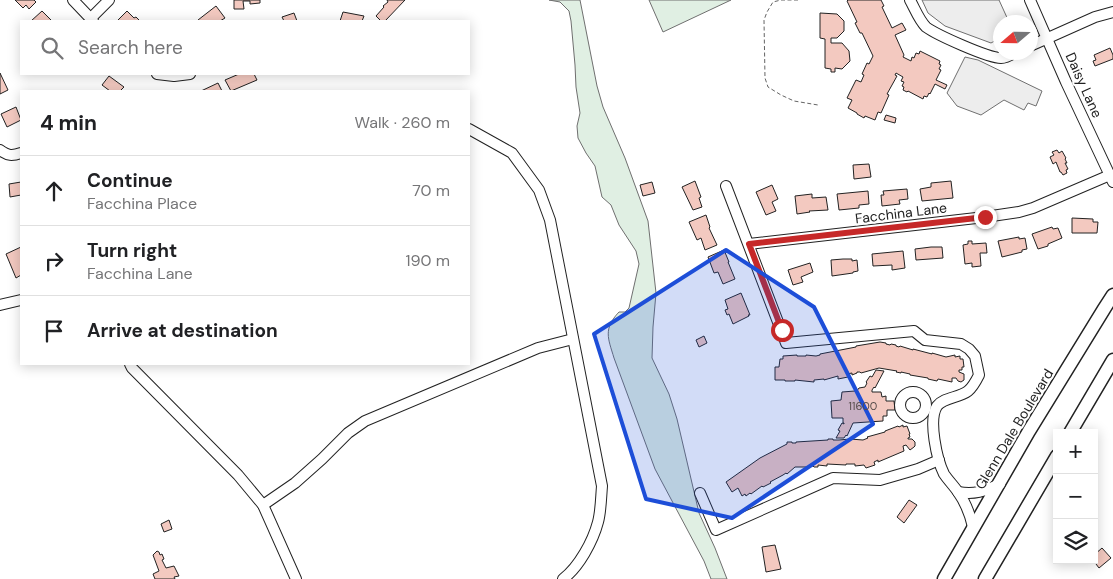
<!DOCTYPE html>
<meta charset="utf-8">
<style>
:root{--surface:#fff;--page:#f6f6f6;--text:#202124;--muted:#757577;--line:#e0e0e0}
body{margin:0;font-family:"DM Sans",sans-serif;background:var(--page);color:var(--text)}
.controls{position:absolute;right:15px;bottom:15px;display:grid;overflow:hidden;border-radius:0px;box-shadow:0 2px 12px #0003}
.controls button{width:45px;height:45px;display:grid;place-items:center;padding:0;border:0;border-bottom:1px solid var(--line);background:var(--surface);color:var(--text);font:25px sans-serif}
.compass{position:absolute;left:993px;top:15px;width:45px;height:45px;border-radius:50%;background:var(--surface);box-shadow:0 2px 12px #0003;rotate:250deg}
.stop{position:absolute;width:15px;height:15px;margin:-11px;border:4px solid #c62828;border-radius:50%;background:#fff}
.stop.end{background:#c62828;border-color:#fff;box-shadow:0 1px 5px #0008}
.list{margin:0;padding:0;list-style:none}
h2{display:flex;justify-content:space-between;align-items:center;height:65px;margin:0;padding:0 20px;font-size:21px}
h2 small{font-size:16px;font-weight:400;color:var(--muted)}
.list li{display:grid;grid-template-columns:32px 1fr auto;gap:15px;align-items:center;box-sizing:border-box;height:70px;padding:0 20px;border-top:1px solid var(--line)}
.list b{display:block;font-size:19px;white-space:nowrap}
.list p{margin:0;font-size:16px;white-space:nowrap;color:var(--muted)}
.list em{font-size:16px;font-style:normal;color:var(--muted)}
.icon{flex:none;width:28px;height:28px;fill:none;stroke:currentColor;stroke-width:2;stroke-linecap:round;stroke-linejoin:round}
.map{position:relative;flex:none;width:1113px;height:579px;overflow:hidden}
.search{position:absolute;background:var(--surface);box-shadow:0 2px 12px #0003;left:20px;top:20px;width:450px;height:55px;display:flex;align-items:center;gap:12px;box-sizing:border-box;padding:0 18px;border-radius:0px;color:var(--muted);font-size:19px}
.panel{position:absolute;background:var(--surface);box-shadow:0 2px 12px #0003;left:20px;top:90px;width:450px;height:275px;border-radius:0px}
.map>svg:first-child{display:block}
</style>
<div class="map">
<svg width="1113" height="579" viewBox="0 0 1113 579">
<rect width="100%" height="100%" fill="#fff"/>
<g fill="#e0efe3" stroke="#6f6f6f">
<path d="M549,0H580L597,86L603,107L625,158L648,221L656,293L653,327L652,358L669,394L677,419L699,513L715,548L727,579H711L704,561L655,469L614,358C608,338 603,329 619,312H625L629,308L639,264L636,251L619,225L611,205L602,197L595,166L586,153L578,138L577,126L580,113L576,87L575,65L571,21L569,11L560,2Z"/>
<path d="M649,0H731L663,32Z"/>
</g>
<g fill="#ededed" stroke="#6f6f6f">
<path d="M922,0H999L1009,22H1000V38L991,43L945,26L928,13Z"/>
<path d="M965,57L978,60L1042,91L1036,106L1028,103L1024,110L1004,100L981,115L957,106L947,93Z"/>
</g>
<g fill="#f3c9c0" stroke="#222">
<path d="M15,0H34L36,2L29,9L26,5L23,8Z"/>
<path d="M234,0H260V3L250,4V1H243L244,9H234Z"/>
<path d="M387,0H405L385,21H381L376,16L384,7L383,6L388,2Z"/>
<path d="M848,0H881L884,6L882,7L892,28L902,23L906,30L895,35L904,55L903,57L911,61L912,57L914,58L916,53L919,54L920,51L940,61L939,64L941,65L939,69L941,70L936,80L947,85L945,89L935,84L930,94L929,93L927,97L924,96L923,99L908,91L907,92L903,90L904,87L902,86L904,82L901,81L903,77L896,73L895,75L897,76L887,94L889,95L881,113L878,112L875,120L865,116L864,118L857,114V113L848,108L852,100L847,98L856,80L861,82L864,75L862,74L867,63L869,64L873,56L862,33H860L855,23L857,22L847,1Z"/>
<path d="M216,6L225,18L220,21H199L198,20Z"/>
<path d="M42,11L52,21H31Z"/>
<path d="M127,11L134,18L136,17L139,20L138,21H117Z"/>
<path d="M343,12L364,16L362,21H340Z"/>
<path d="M294,13L297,21H284L282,17Z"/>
<path d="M820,13L837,14L844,21V31L837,38H831V43H842L849,51L850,61L842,69L835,68V72H831V69L825,68V39L820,38Z"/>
<path d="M1110,48L1113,55V59L1095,66L1093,61L1096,60L1094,55Z"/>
<path d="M0,73L8,90L0,94Z"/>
<path d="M239,74H254L257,80L231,91L225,80Z"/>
<path d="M109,76L124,87L120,91H110L102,85Z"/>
<path d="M218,83L222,91H201Z"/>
<path d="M16,107L21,120L7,127L1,114Z"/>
<path d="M886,115L896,118L895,123L884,120Z"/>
<path d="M1057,150L1059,153L1062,151L1066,158L1065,159L1067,163H1065L1068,169L1066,170L1067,173L1063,175L1061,172H1060L1056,162L1053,164L1050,157L1054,155L1052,152Z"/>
<path d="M869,164L871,177L854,179L853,165Z"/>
<path d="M695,181L701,197L699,198L702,207L693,210L682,187Z"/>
<path d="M951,181L953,198L922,201L920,189L931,187V183Z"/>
<path d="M21,182V195L10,197L9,184Z"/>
<path d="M652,182L655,193L643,196L640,185Z"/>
<path d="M772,185L778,199L772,202L776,211L766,215L756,192Z"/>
<path d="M907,189L908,199L899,200L900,204L882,206L881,195H884L883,191Z"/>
<path d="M868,191L869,204L859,205V208L839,210L837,194Z"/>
<path d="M812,194V198L826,197L828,210L809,211L810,212L797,214L795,196Z"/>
<path d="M706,215L710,227L709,228L717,245L705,250L701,238L697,240L689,222Z"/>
<path d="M1072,218L1093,219V222H1098L1097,233H1072Z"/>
<path d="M1052,227L1053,229L1058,228L1062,238L1048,244V246L1038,249L1032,234Z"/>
<path d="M1019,237V239L1025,238L1027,249L1022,250V252L1002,257L998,241Z"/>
<path d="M968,241H972V244L986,243L987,253H980L981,266L972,267V263L965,264L963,245L968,244Z"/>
<path d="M21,247V275L16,278L6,254Z"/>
<path d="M931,247H942L943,258L916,260L915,249Z"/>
<path d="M724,250L729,262H728L735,279L723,284L718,272L714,273L708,257Z"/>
<path d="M903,251L905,268L892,270V265L873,266L872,254Z"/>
<path d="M843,259H852V261L857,260L858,271L853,272V273L832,276L831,260Z"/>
<path d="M810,263L813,272L801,277L803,282L793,285L788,270Z"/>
<path d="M741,293L750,315H748L749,316L733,324L729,314L727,315L725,310L728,309L725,300Z"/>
<path d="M704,336L707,343L699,347L696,340Z"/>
<path d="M880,342L886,343V344L890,345L891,344L896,345V346L899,347L900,346L913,350V349L932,354V353L946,357L955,355V357L960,356V359H963L964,367H962V370H959V372L964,374V380L961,382L958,381L956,378H952V382L938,379L937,381L928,379V378L910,375V374L901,372V373L896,372L897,371L879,368L861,373L860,372H857V373L852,375V373L847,374L848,377L838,379V376L824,380V379L814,380V382L795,380V381H785V380H775V367H779L780,359H783V356L797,355V356H806V355L816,356L820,355V354L856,347V346Z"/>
<path d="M876,370L884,371L875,388L874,387L872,390V392H881L882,397L886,396V401H894L895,410H887V416H883V421L853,423L847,436L846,435L844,438H836L840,431L838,430L842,423L844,424V423H843V418H832L831,401L841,400L842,392L855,391L856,392L859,388L865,387L867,383L866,382L870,376L872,377Z"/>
<path d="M903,425V427L907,426L910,434H909L910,437L908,438V439H912L915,442V446L914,447L910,450L906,445L903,446L904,451L878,462V460L874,462L875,465L866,468L864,465L855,466V464H846V465L827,464V466L818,465V467H814L813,466H809V467H795L787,474L786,473L783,475L770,482L771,483L763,487L762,486L751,494L750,493L746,496L745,494L742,496L738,488L732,492L726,482L760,458L787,444V442H792V443H796V442L828,440V439H833V440H839L850,439L863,440L868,438L867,437L885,432V431L898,426L899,427Z"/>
<path d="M909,500L917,505L904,523L897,517Z"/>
<path d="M169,520L172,529L164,532L161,524Z"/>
<path d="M775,545L781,569L766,572L762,547Z"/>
<path d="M1102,548L1111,558L1099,568L1093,560H1094V555Z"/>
<path d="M157,551L159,552L160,555L162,554L164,559L162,560L166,568L174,566L179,576L174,577L175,579H155L153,574L159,571L153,555Z"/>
</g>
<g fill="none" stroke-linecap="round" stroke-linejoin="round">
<defs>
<g id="minor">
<path d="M73,0L93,21"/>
<path d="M910,0C915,9 919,20 926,27C937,35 988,58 1001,58C1006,58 1011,55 1016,52"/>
<path d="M1030,0L1066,82L1113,182"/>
<path d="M90,19L109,0"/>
<path d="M1030,46L1095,17L1113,12"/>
<path d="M157,74L174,76L190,74"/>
<path d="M469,129L512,153L539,190L550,220L602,486C601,497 601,511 598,522C593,541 579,567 563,579"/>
<path d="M0,150C8,156 12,156 21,153"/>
<path d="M726,186L786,343L914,331L925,340L961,344L969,349L975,356L979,375C976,381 973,387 968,391C959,398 944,397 937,406C928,420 937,460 944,474C948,480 954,486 958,492C966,503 970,514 973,527"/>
<path d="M749,244L985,217L1019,212L1033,208L1110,175"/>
<path d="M0,305L21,300"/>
<path d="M130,364L132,368L238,475L263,505L296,579"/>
<circle cx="913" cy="405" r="13"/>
<path d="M958,492C976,495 984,491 1000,484"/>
<path d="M700,493L716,530L833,478L880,480L918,469L939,460"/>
<path d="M263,505L295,483L322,459L348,433L365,421L538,348L573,339"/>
</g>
<g id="major">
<path d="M1070,433L1113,360"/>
<path d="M944,579L1029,431L1104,309L1113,295"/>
<path d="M985,579L1057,456"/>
</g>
</defs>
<use href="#minor" stroke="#222" stroke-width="12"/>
<use href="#major" stroke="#222" stroke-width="15"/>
<path stroke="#646464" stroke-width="1" stroke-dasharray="4 2.5" stroke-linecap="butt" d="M798,0H781L773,2L767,12L764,20L765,78L768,87L781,95L794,101L818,105"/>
<use href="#minor" stroke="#fff" stroke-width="10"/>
<use href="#major" stroke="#fff" stroke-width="12"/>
</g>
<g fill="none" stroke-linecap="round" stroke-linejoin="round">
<path stroke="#c62828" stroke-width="6" d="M782,330L749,244L985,217"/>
</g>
<path fill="#1d4ed8" fill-opacity="0.2" stroke="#1d4ed8" stroke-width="4" stroke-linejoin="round" d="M726,250L814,307L873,424L732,518L646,499L594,334Z"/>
<g text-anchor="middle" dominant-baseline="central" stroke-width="4" stroke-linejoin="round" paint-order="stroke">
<g font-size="11" fill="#564c4a">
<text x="863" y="406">11600</text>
</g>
<g font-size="14" fill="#222" stroke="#fff">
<text transform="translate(1084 85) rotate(66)">Daisy Lane</text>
<text transform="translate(901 213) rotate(-7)">Facchina Lane</text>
<text transform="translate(1014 429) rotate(-59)">Glenn Dale Boulevard</text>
</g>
</g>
</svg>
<div class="controls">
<button>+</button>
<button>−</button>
<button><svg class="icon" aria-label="layers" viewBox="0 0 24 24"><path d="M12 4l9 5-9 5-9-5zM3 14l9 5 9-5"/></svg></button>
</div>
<svg class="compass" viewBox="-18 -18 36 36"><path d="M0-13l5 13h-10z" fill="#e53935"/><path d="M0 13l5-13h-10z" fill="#757577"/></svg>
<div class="stop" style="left:782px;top:330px"></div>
<div class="stop end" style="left:985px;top:217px"></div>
<div class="search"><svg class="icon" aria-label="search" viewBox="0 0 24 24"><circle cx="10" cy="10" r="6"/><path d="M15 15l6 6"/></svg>Search here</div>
<section class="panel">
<h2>4 min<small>Walk · 260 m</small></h2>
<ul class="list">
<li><svg class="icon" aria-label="ahead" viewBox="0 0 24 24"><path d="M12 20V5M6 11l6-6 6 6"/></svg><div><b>Continue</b><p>Facchina Place</p></div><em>70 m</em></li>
<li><svg class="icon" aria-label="right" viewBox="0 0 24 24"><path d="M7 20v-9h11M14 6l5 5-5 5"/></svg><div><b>Turn right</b><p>Facchina Lane</p></div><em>190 m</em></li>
<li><svg class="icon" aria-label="arrive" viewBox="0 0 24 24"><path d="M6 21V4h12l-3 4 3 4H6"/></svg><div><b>Arrive at destination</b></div></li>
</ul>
</section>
</div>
